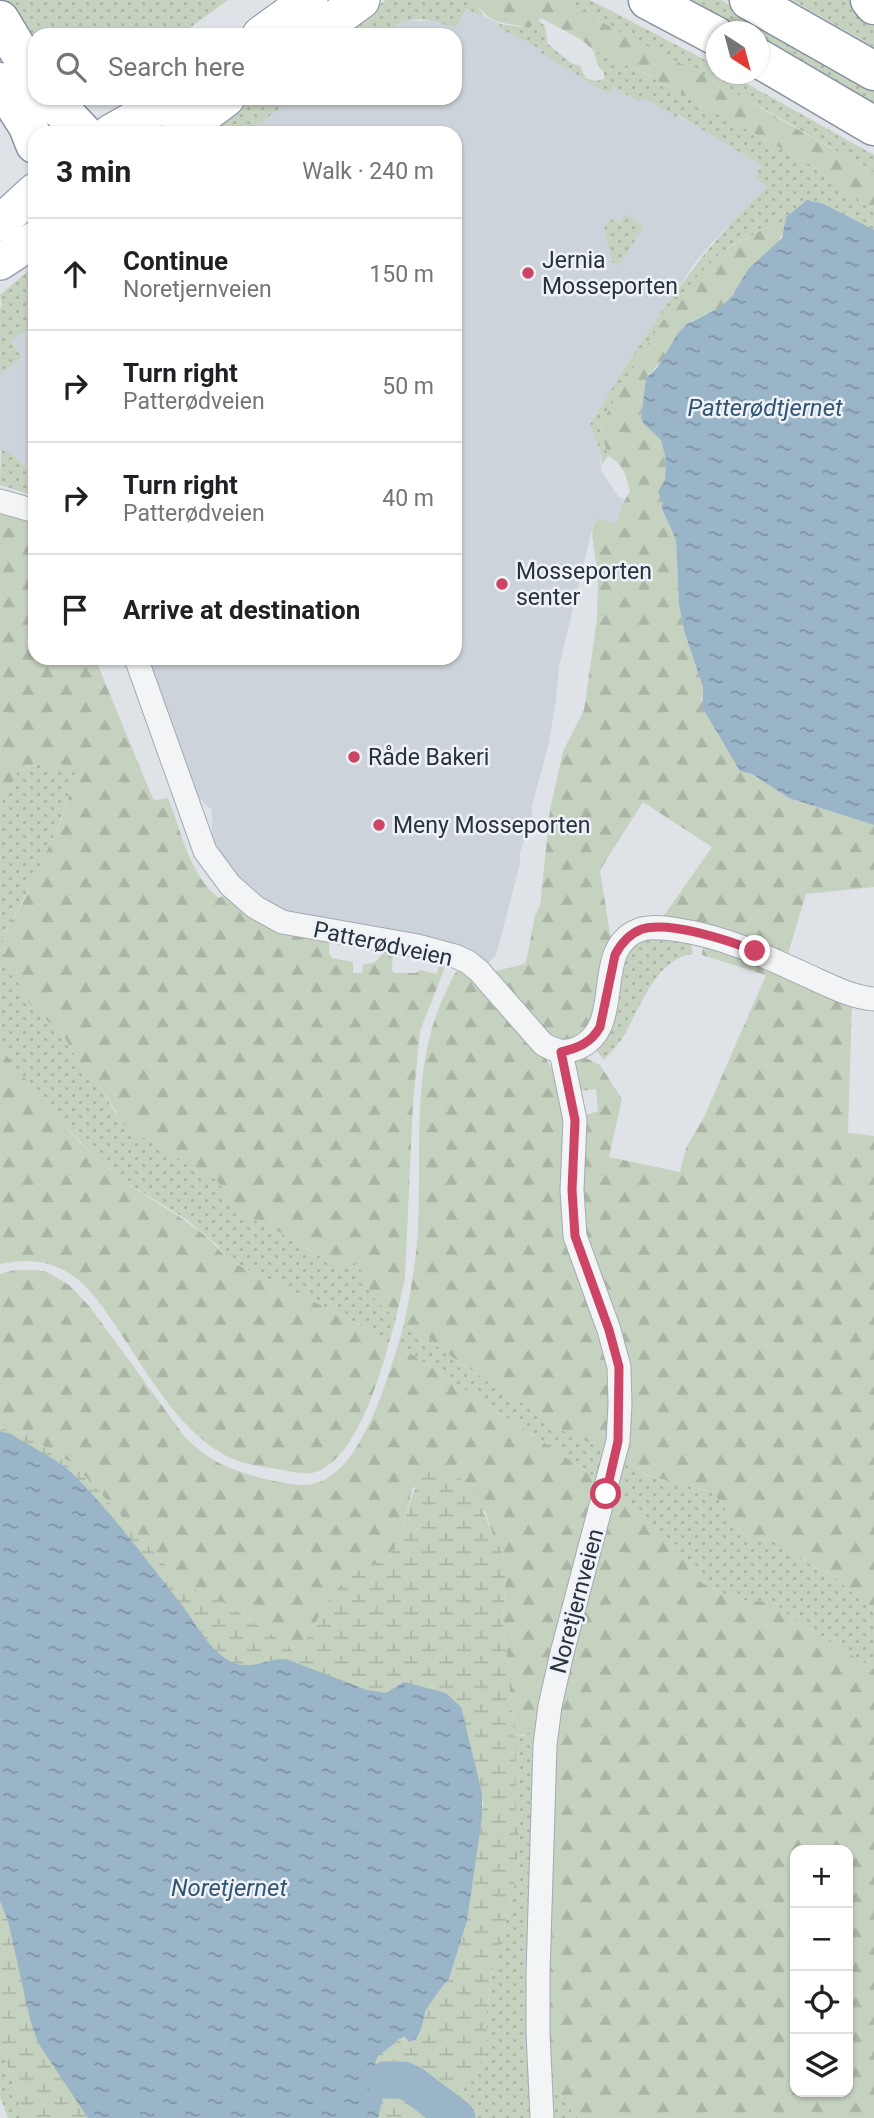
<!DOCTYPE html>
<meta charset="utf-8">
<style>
:root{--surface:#fff;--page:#f2f2f2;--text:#202124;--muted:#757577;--line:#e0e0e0}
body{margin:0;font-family:Roboto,sans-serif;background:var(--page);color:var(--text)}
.controls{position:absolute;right:21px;bottom:21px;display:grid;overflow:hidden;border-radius:14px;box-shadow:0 2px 5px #0004}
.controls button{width:63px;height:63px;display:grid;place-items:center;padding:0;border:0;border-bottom:2px solid var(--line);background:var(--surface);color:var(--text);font:35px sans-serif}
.compass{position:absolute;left:706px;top:21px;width:63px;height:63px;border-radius:50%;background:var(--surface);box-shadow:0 2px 5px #0004;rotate:144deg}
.stop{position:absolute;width:21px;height:21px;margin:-16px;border:5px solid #cd4465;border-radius:50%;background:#fff}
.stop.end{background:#cd4465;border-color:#fff;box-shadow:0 2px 7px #0008}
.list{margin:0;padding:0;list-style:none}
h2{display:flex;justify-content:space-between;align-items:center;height:91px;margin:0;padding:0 28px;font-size:30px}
h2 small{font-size:23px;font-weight:400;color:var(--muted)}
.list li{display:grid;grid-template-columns:46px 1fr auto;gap:21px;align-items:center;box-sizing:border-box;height:112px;padding:0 28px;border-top:2px solid var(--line)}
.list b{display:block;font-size:26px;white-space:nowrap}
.list p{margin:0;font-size:23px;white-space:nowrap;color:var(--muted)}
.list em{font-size:23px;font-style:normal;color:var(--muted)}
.icon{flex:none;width:38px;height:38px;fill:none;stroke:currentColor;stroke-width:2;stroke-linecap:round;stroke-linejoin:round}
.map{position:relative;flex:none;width:874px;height:2118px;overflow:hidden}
.search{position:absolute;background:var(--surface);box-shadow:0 2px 5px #0004;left:28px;top:28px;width:434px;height:77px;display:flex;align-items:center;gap:18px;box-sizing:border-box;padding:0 24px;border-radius:21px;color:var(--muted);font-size:26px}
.panel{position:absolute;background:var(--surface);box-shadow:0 2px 5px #0004;left:28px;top:126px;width:434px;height:539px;border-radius:21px}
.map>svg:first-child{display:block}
</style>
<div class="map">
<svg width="874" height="2118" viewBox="0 0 874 2118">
<defs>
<pattern id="green-dots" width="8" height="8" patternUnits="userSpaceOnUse" patternTransform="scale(1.75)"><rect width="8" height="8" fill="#c6d2c0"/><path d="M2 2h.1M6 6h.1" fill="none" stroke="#aab5a6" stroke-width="1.8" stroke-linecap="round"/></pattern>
<pattern id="forest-firs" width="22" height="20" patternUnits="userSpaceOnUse" patternTransform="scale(1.75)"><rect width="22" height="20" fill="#c6d2c0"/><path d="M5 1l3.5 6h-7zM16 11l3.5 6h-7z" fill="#aab5a6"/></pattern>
<pattern id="wetland-marsh" width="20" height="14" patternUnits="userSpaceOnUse" patternTransform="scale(1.75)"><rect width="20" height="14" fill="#c6d2c0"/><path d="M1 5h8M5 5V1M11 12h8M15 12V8" fill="none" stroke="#aab5a6"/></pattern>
<pattern id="water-ripples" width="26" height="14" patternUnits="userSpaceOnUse" patternTransform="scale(1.75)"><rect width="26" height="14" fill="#9ab4c8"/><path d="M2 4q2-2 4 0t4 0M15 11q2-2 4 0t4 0" fill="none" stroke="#7e93a4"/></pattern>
</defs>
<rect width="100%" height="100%" fill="#dfe3e8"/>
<g fill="#cdd3da">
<path d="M468,8L500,24L497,26L543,50L542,52L609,93L614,87L639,102L644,97L737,149L762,165L768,187L715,239L694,264L589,424L600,449L601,470L618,496L624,499L617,525L598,519L593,525L559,667L556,700L549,743L532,806V817L520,853V864L496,955L488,963L466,948L441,939L310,919L276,908L246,888L219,856L212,834V810L197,796L146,658H455V133H247L294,98H455V35H380L405,21H434L455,27Z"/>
<path d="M35,324V476L13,454L0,451V375L22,358L10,341Z"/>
</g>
<g fill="url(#green-dots)">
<path d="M4,0H228L180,35H35V55L12,19Z"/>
<path d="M386,0H473L483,14L481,16L467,9L455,28L434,21L420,19L405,21L380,35H337Z"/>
<path d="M559,0H590L715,65L716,74H730L874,155V173L768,111Z"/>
<path d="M678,0H721L874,86V110L759,44L758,32L736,31Z"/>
<path d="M792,0H857L874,21V47Z"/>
<path d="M538,20L545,26L548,44L571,63L580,66L586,78L596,81L604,79V73L598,65L593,50L640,71L815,167L868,207L874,208V230L824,204L807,201L786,217L784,231L773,222C756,237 734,240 718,256C667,303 636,367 600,425L608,456L602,465L600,449L589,425C643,340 693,254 768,187L755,178L761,165L678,115L676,117L644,98L639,102L614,87L609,94L541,53L542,50L497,27L500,24L529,28Z"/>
<path d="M79,98H147C122,106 103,107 79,98Z"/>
<path d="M251,98H294L247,133H204Z"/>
<path d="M625,214L644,226L619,266L612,262L604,229L610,218L619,224Z"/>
<path d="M35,265V324L11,341L22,358L0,375V308L2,306L0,295Z"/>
<path d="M1,450L13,454L35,476V496L0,485Z"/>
<path d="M35,764L80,773C69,788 66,807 59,824C43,862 25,899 4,934L39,1014L62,1033L82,1068L95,1078L115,1112L139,1136L154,1141L192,1168L215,1178L242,1214L269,1226L329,1262L338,1266L355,1263C364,1272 365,1282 371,1293C377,1303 388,1311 396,1318L389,1343L353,1321L228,1260L218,1246L187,1220L122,1180L95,1157L43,1103L0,1047V806L18,771Z"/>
<path d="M646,936L690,940L693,954C655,959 640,1009 622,1039C617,1046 610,1053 604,1060L594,1048L623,954Z"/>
<path d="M404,1324L428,1337L443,1351L511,1397L538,1411L565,1432L608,1443L598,1481L576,1464L398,1345Z"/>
<path d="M626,1459L646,1475L712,1492L724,1505L731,1522L748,1538H764L783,1544L812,1566L832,1575L874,1612V1669L791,1618L774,1602L735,1600L700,1582L678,1547L615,1494Z"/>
<path d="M539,1725L534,2118H444L461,2085L487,2053V2012L491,1976L512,1898L520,1841L516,1818L514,1734L523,1736Z"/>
<path d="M0,2046L26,2118H8L0,2097Z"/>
<path d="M550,2085L578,2118H553Z"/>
</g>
<g fill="url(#forest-firs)" fill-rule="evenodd">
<path d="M473,0H559L705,76L874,173V208L868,207L815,167L640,71L593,50L582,40L541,18L529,28C500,21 492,26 473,0Z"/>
<path d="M773,221L784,231L777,244L748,269L733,295L722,307L693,320L678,333L666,356L646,378L641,418L644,424L661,440L666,460L665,479L659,493L663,503L661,508L676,540L679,604L684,631L703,687L701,700L718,735L736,760L740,771L752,774L789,798L874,825V887L806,894L787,957L660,921L712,847L643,802L600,870L610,934L614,943L592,1028L570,1042L555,1040L503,986L495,971L525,964L527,958L535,915L540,906L550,810L563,751L584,710L597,619L598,577L592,535L593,525L598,519L617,524L621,507L630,491C626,475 623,463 608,456L600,425C635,367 667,301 719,255C735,240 757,237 773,221Z"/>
<path d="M0,513L35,522V658H95L153,799L156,800L168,798C181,830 190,877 219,898L226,894L329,939V953L332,958L353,962V973H362L363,964C375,964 380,960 384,949H393L392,970L394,973H416L420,970L437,974L440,960L443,961L444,970L420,1031L413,1102L405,1278L396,1318C388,1311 377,1303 371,1293C365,1282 364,1272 355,1263L338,1266L329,1262L269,1226L242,1214L215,1178L192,1168L154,1141L139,1136L123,1123L95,1078L82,1068L62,1033L39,1014L29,1003L8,965L2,950L4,934L23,902L60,823L73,783L79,773L34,764L18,771L0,806Z"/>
<path d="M704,942L852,1001L848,1133L874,1136V1612L832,1575L812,1566L783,1544L764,1538H748L731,1522L724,1505L712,1492L646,1475L626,1459L629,1434L586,1234L582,1186L583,1116L598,1111L596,1089L579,1091L573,1066L575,1061L582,1056L600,1065L622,1099L609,1157L680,1172L686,1148L704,1117L766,975L702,955Z"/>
<path d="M460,967L545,1057L553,1071L562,1097L591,1303L610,1375L608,1443L593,1444L565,1432L538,1411L511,1397L443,1351L428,1337L404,1324C411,1292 416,1261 418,1228C422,1152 411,1072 442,1000C448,989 451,977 460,967Z"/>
<path d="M0,1047C37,1093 73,1142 120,1178C157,1206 199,1222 228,1260L353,1321L389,1343C378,1382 357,1453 319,1471C308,1476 293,1472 282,1470C267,1467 250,1466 235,1460C184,1439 149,1376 119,1331C106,1312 94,1292 76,1278C52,1260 27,1258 0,1264Z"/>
<path d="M15,1270H36L47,1272L69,1285L90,1307L185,1437C211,1463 231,1470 265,1479C282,1482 297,1487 313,1484C360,1474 385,1385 398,1345L576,1464L598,1481L539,1725C531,1733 525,1737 514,1734L503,1619L506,1573L502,1552L494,1538L485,1511L413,1487C407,1508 403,1536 390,1554C380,1567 363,1566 353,1575C328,1596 314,1628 297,1655L286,1644L222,1602L181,1582L75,1465L26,1435L0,1428V1274Z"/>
<path d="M615,1494L678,1547L700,1582L735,1600L774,1602L791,1618L874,1669V2118H578L550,2085L548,2044L552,1772L560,1706ZM795,1850H848V2092H795Z"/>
</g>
<path fill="url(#wetland-marsh)" d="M0,1428L26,1435L75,1465L181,1582L222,1602L286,1644L297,1655C313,1628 328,1594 353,1574C365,1565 382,1566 391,1553C407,1528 406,1498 424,1473L443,1470L463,1480L475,1490L494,1538L502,1551L506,1573L503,1619L516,1754V1818L520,1841L512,1898L491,1976L487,2012V2053L461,2085L444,2118H358L376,2075L375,2059L381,2051L389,2048L402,2037L409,2042L416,2039C422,2030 423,2022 425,2011C426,2009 446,1981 449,1979L467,1921L483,1804L467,1735L143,2118H26L0,2046Z"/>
<g fill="url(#water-ripples)">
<path d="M807,200L824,204L874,230V825L789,798L752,774L740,771L702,707L703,687L684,631L679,604L676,540L661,507L663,503L658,492L665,479L666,460L661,440L644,424L641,418L646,378L657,368L678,333L687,324L721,307L733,295L748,269L782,238L786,217Z"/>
<path d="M0,1431L11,1434C32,1448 61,1460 78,1479C115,1517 148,1562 181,1604C196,1623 210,1653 234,1663C253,1670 268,1658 286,1659L367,1690L386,1693L404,1682L446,1693L461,1707L482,1793V1818L467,1921L449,1979C446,1981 426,2009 425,2012C423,2022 422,2030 416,2039L409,2042L404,2037C397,2039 396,2043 390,2047C375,2058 375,2056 376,2075L385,2080L386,2084L378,2118H88L38,2043L30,2019L8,1921L0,1901Z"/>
</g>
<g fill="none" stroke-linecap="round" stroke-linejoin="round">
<path stroke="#9ab4c8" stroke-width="37" d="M385,2080H403L412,2084L457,2118"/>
<defs>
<g id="minor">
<path d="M0,501L35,511"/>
<path d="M136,658L205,851L230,885L255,907L282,922L418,946L455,956L468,962L479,971L543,1044C555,1051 564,1054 578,1048C628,1026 588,946 642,929C654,926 667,928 679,930C724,937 763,955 804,974C826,984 850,997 874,999"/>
<path d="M542,2118L538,2033V1973L545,1745L550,1706L562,1653L618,1441L620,1404L619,1367L609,1330L575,1236L572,1190L575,1120L561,1052"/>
</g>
<g id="primary">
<path d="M0,223L35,191"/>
<path d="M0,262L35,239"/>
</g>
<g id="trunk">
<path d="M261,35L309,0"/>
<path d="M313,35L361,0"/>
<path d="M111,133L173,98"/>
<path d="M179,133L226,98"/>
</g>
<g id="motorway">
<path d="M648,0L716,36"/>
<path d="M749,0L874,71"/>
<path d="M870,0L874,5"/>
<path d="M0,20L35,78"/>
<path d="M758,58L874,126"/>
<path d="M0,82L28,126L35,144"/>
<path d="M50,98L83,133"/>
</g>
</defs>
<use href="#minor" stroke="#a4aab2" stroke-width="25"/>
<use href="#primary" stroke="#9ea9b4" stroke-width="38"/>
<use href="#trunk" stroke="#86929f" stroke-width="39"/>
<use href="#motorway" stroke="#86929f" stroke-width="41"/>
<use href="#minor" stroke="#f2f4f6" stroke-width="23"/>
<use href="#primary" stroke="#fff" stroke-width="35"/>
<use href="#trunk" stroke="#fff" stroke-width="37"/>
<use href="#motorway" stroke="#fff" stroke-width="38"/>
</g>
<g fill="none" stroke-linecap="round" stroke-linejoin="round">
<path stroke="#cd4465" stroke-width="9" d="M606,1494L618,1441L619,1367L609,1330L575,1236L572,1190L575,1120L561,1052C578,1048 591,1043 600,1027L615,955C621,943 629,934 642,929C670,921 728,940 755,951"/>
</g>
<g fill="#cd4465" stroke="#eef2f6" stroke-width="2.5">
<circle cx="528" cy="273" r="7"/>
<circle cx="502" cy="584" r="7"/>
<circle cx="354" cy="757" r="7"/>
<circle cx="379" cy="825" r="7"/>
</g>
<g text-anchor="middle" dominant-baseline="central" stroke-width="5" stroke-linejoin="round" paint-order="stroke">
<g font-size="23" fill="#28323f" stroke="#eef2f6" text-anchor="start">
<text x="542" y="260">Jernia<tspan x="542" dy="26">Mosseporten</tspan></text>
<text x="516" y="571">Mosseporten<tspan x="516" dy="26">senter</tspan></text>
<text x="368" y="757">Råde Bakeri</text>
<text x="393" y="825">Meny Mosseporten</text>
</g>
<g font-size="23" fill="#28323f" stroke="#eef2f6">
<text transform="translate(383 944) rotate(12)">Patterødveien</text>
<text transform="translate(577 1601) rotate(-75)">Noretjernveien</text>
</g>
<g font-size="24" font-style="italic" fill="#325573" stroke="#eef2f6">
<text x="765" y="408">Patterødtjernet</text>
<text x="229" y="1888">Noretjernet</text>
</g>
</g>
</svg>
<div class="controls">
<button>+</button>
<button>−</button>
<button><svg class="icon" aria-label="locate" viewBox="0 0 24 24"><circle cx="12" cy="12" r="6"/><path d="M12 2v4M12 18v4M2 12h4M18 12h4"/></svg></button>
<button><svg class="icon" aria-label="layers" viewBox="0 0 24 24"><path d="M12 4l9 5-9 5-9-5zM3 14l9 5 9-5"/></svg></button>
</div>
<svg class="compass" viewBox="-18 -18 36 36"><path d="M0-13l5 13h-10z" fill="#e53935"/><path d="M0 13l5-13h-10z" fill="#757577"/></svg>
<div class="stop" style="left:606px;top:1494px"></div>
<div class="stop end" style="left:755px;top:951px"></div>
<div class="search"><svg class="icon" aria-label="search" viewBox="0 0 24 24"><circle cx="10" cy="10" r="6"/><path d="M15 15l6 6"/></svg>Search here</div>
<section class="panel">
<h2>3 min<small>Walk · 240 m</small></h2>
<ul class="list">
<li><svg class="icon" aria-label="ahead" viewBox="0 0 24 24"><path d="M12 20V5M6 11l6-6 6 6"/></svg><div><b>Continue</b><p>Noretjernveien</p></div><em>150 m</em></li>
<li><svg class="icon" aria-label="right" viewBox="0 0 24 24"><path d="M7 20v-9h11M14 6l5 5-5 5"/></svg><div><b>Turn right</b><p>Patterødveien</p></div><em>50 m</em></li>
<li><svg class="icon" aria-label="right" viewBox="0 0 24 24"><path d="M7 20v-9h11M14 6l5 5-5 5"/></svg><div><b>Turn right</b><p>Patterødveien</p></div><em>40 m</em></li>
<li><svg class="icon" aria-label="arrive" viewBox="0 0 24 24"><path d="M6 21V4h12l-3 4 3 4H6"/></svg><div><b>Arrive at destination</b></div></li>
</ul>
</section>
</div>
